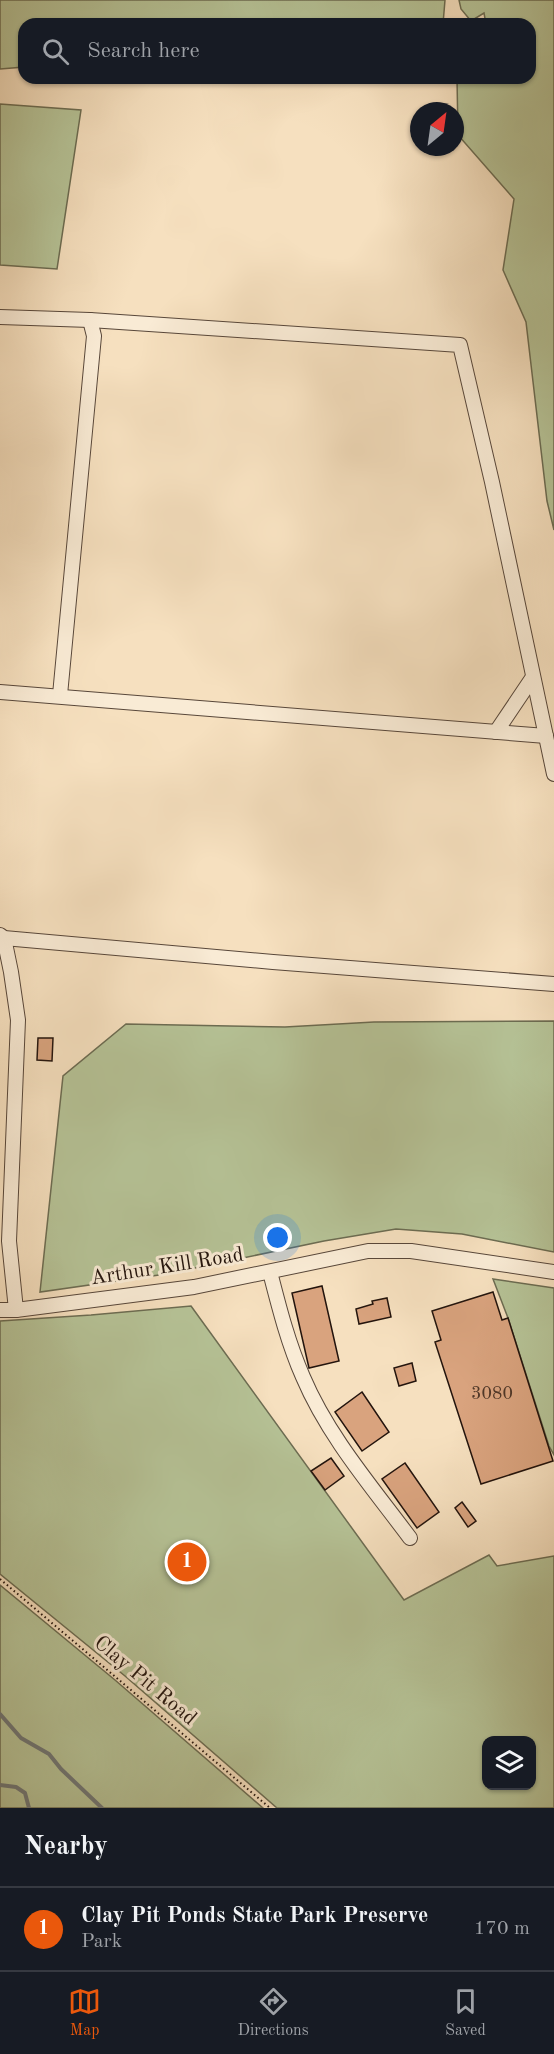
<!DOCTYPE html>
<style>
:root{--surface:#171b24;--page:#242831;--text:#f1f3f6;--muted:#9ea1a6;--line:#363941;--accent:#ea580c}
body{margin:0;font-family:"Old Standard TT",serif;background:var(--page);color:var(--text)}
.controls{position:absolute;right:18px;bottom:18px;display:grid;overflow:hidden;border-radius:12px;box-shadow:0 2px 4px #0004}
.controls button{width:54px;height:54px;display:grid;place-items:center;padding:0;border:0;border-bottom:2px solid var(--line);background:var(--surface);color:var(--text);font:30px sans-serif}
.compass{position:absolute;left:410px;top:102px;width:54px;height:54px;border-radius:50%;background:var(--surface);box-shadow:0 2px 4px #0004;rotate:29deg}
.you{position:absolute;left:278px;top:1238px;width:21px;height:21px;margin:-15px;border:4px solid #fff;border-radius:50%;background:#1a73e8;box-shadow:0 0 0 9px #1a73e833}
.badge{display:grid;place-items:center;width:39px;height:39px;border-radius:50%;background:var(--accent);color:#fff;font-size:20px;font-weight:700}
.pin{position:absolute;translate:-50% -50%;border:3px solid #fff;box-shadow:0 2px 6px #0006}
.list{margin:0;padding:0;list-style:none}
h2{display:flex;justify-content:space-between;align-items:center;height:78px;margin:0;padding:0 24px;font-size:26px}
h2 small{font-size:20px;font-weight:400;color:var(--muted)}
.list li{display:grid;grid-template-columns:39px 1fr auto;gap:18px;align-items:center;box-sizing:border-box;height:84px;padding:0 24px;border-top:2px solid var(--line)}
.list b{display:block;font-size:22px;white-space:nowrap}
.list p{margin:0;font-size:20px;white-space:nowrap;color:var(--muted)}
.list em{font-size:20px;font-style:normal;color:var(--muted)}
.icon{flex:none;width:33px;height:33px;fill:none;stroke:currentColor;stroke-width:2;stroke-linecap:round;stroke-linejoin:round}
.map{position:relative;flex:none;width:554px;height:1808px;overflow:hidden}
.search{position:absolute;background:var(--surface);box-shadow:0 2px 4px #0004;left:18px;right:18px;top:18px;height:66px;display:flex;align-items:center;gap:15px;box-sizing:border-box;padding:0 21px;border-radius:18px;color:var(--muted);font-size:22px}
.sheet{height:162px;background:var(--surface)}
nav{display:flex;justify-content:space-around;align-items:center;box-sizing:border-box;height:84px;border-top:2px solid var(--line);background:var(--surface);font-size:16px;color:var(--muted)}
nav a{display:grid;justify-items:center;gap:3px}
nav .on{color:var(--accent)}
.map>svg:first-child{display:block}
</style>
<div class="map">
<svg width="554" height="1808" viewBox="0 0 554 1808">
<rect width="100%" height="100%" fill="#f6e0bf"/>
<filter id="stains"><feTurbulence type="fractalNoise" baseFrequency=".00333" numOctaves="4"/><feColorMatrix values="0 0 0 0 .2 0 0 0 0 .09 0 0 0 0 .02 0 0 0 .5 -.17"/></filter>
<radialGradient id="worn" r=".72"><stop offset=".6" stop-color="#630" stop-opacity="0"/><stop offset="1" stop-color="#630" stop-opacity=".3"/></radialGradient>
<g fill="#b6c397" stroke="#6c6c52" stroke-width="1.5" fill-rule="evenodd">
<path d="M0,0H445L443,24H24V67L0,69Z"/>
<path d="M459,0H554V530L547,501L526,322L503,270L514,199L458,135L457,78H530V24H486L484,13L471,21L461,9Z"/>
<path d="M0,104L81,110L57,269L0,265Z"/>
<path d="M554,1021V1252L462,1234L396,1229L324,1241L166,1274L40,1292L63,1076L126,1024L285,1027L374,1022Z"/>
<path d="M493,1279L554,1288V1455L549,1446L508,1318Z"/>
<path d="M191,1306L404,1600L489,1555L497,1566L554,1556V1808H277L125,1676L0,1574V1321L91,1315ZM486,1740H532V1786H486Z"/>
<path d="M0,1585L115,1680L263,1808H0Z"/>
</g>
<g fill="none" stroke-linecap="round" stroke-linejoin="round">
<g stroke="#707877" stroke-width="4">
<path d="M0,1714L21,1738L49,1754L61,1769L102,1808"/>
<path d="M0,1785L16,1787L25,1793L29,1808"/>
</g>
</g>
<g fill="#d9a37e" stroke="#23140d" stroke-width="1.5">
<path d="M38,1038H53L52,1061L37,1060Z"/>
<path d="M322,1286L339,1361L309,1368L292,1293Z"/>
<path d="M493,1292L502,1320L508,1318L553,1461L481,1484L435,1342L441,1340L432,1311Z"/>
<path d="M387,1298L391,1317L359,1324L356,1309L373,1304L372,1301Z"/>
<path d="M412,1363L416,1381L399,1386L394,1368Z"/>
<path d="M362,1392L389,1432L362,1451L335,1412Z"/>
<path d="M331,1458L344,1476L325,1490L311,1471Z"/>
<path d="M405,1463L439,1512L417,1528L382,1479Z"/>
<path d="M462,1502L476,1521L468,1527L455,1508Z"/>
</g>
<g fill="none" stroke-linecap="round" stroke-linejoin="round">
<defs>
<g id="minor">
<path d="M0,317L90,320L460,345L492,482L554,774"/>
<path d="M0,692L546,736"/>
<path d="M60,695L94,336L90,320"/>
<path d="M496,732L533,677"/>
<path d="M0,935L4,938L273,962L554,984"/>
<path d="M4,938L11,972L18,1020L9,1241L16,1310"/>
<path d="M270,1272C279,1307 288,1343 303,1377C328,1436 372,1487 410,1538"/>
<path d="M0,1310H16L194,1287L368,1251H411L554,1272"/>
</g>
</defs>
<use href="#minor" stroke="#58473a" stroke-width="16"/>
<path stroke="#23140d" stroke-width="2" stroke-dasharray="1.5 3" stroke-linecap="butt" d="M0,1579L270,1808"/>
<use href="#minor" stroke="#f9ebd5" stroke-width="14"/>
</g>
<g text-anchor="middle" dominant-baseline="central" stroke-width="6" stroke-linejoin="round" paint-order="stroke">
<g font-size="18" fill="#503829">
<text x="492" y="1394">3080</text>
</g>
<g font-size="21" fill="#23140d" stroke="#f9ebd5">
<text transform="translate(167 1267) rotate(-9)">Arthur Kill Road</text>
<text transform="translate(145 1681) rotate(40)">Clay Pit Road</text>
</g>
</g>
<rect width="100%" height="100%" filter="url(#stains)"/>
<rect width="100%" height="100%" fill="url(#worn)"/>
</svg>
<div class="controls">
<button><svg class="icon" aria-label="layers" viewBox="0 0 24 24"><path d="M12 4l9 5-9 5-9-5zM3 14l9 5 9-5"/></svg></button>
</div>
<svg class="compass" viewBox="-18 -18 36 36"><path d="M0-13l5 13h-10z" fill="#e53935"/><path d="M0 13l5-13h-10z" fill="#9ea1a6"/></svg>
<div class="you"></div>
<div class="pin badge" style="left:187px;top:1562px">1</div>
<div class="search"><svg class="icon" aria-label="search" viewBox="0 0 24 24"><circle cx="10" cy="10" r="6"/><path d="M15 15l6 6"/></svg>Search here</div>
</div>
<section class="sheet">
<h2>Nearby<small></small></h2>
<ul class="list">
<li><span class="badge">1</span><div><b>Clay Pit Ponds State Park Preserve</b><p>Park</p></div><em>170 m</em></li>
</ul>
</section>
<nav>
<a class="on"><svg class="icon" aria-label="map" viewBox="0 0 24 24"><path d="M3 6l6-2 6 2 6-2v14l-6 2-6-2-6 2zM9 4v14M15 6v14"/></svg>Map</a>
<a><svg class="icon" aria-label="directions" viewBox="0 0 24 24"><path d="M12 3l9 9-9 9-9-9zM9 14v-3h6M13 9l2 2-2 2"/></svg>Directions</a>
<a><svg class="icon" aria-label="saved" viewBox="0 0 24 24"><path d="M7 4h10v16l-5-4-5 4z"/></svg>Saved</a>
</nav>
